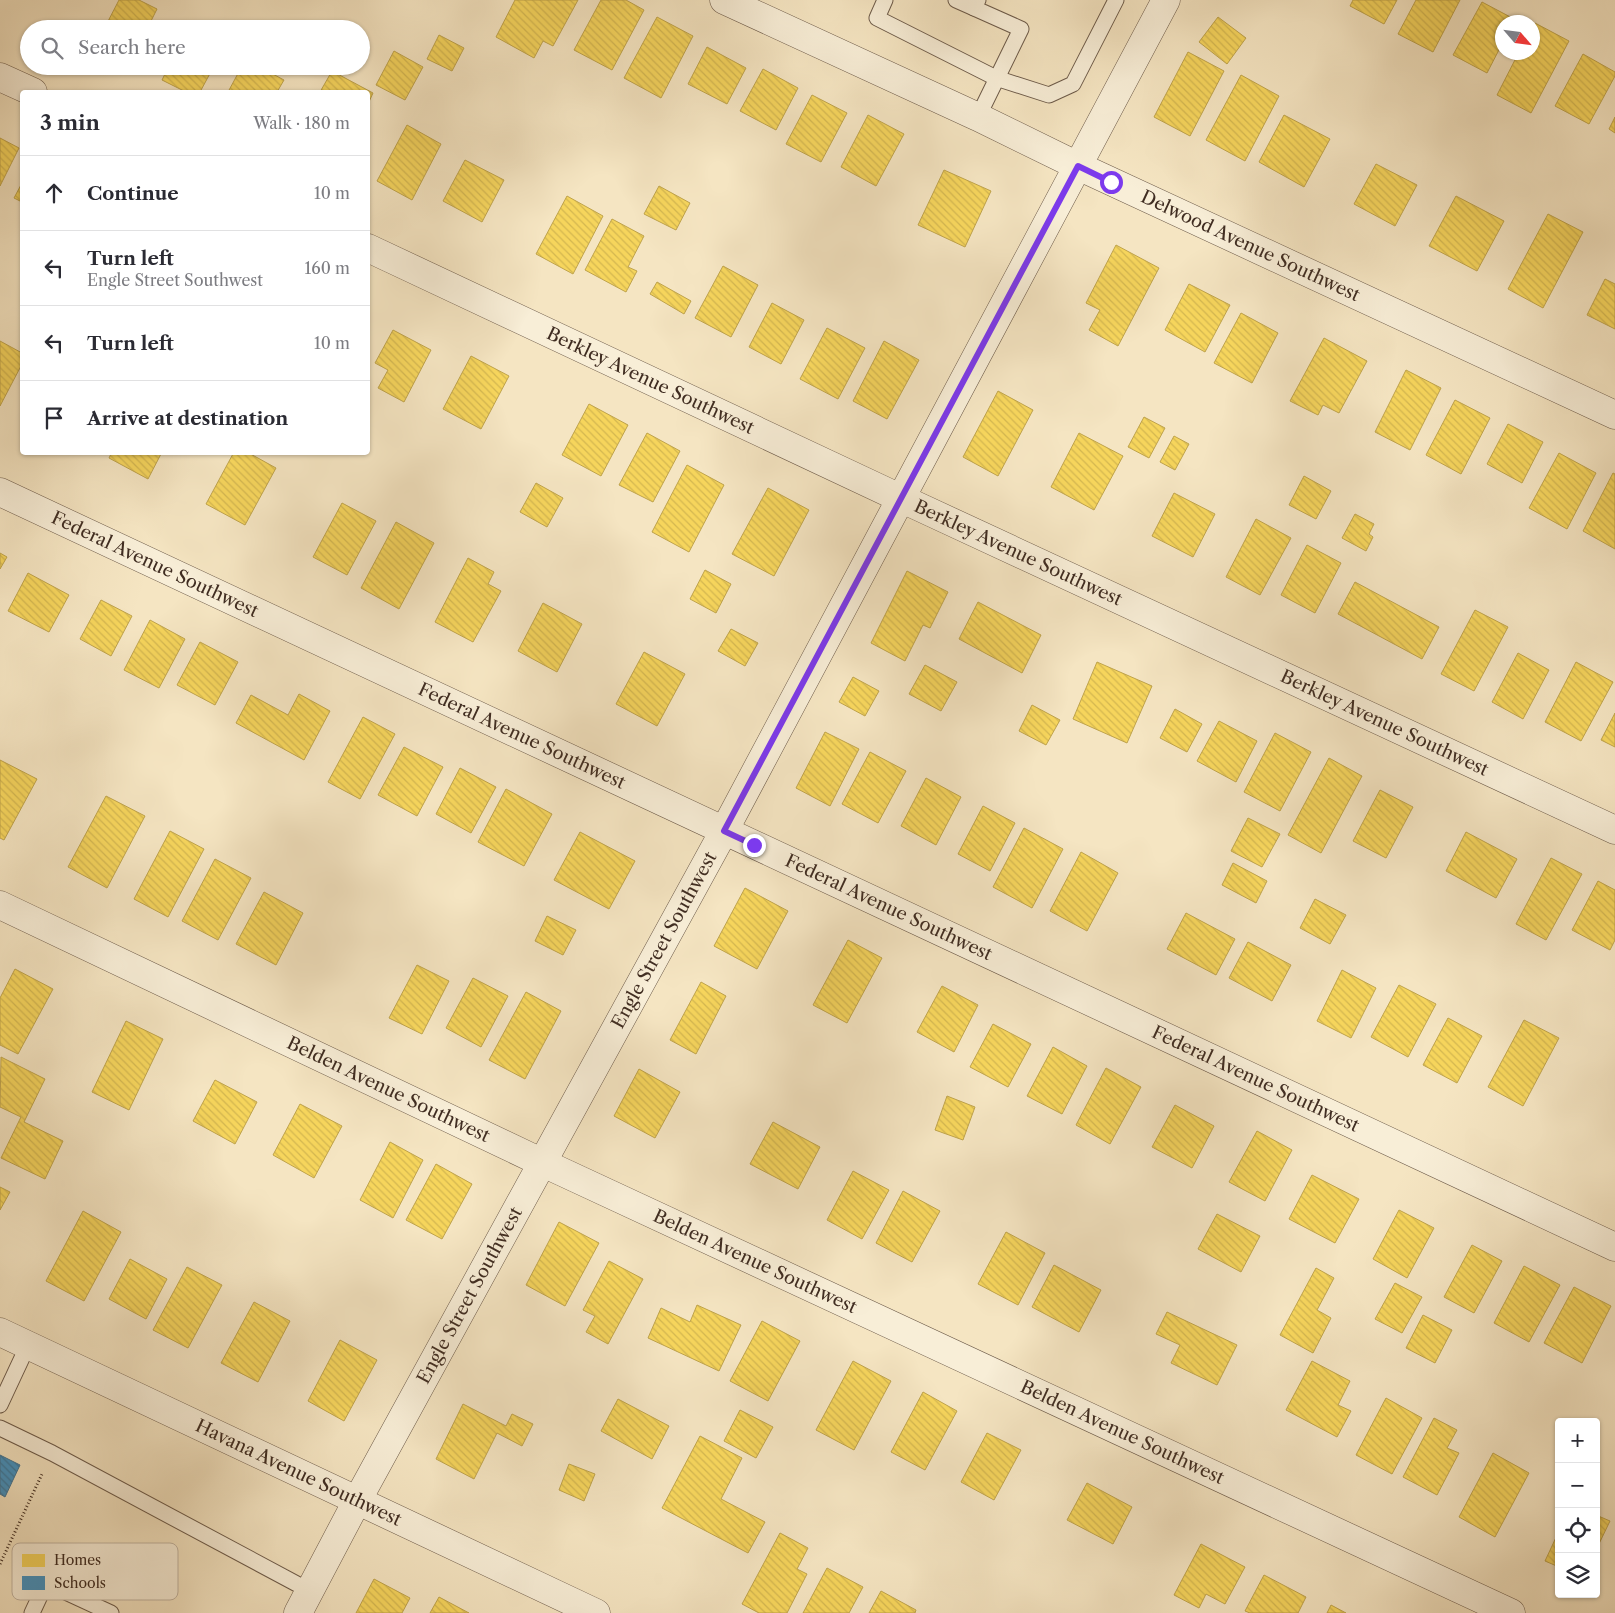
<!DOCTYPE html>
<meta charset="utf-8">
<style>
:root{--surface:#fff;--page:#f2f2f3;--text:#2b2b33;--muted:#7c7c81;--line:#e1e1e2}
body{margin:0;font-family:"Libre Caslon Text",serif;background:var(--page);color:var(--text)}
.controls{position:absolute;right:15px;bottom:15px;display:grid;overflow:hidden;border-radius:5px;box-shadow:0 1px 4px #0004}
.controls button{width:45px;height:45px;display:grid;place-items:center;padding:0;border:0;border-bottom:1px solid var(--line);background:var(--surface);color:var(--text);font:25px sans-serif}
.compass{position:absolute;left:1495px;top:15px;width:45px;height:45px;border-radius:50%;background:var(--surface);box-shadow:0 1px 4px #0004;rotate:118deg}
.stop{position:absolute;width:15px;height:15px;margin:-11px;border:4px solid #7c3aed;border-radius:50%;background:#fff}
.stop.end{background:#7c3aed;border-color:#fff;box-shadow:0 1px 5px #0008}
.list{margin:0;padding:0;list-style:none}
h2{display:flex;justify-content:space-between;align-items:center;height:65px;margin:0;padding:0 20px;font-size:21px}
h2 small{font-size:16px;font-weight:400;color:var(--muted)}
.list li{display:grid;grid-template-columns:32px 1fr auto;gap:15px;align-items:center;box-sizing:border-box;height:75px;padding:0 20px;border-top:1px solid var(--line)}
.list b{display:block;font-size:19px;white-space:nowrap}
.list p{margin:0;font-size:16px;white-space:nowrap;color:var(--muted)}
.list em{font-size:16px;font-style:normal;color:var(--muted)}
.icon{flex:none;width:28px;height:28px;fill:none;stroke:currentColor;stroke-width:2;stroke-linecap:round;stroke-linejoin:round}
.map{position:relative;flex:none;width:1615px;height:1613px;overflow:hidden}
.search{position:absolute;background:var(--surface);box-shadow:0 1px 4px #0004;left:20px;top:20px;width:350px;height:55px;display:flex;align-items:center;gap:12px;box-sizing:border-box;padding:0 18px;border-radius:28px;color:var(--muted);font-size:19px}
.panel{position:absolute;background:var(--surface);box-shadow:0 1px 4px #0004;left:20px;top:90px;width:350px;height:365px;border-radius:5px}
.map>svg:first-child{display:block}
</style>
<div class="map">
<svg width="1615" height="1613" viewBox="0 0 1615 1613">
<defs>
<pattern id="homes-back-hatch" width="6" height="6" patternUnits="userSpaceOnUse" patternTransform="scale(1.25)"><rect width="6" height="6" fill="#f6d55c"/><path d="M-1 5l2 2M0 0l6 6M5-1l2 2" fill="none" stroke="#d4b750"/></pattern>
<pattern id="schools-back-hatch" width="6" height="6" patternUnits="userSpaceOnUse" patternTransform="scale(1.25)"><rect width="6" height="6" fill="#4393c3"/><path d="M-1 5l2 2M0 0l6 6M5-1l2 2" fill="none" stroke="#39789e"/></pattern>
</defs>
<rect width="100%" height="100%" fill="#f5e5c2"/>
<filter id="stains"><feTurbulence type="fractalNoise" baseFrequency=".004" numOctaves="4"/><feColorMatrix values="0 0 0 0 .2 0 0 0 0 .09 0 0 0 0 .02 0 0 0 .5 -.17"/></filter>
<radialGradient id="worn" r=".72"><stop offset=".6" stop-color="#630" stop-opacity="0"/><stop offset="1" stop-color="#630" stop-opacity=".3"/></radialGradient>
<g fill="url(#homes-back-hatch)" stroke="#bfa34b">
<path d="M119,0H139L157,9L147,29H104Z"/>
<path d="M515,0H578L553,46L543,41L534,58L496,37Z"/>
<path d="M601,0H626L644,10L612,70L574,50Z"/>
<path d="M1353,0H1397L1384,24L1350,6Z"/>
<path d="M1416,0H1460L1433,52L1398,34Z"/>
<path d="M1482,2L1516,20L1514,22H1502V44L1487,73L1453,55Z"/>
<path d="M657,17L693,36L661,98L624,78Z"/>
<path d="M1218,17L1246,38L1227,64L1199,42Z"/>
<path d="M1535,23L1569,41L1531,113L1497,95L1519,52H1532V27Z"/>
<path d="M192,24L201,29H189Z"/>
<path d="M439,35L464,48L452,71L427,59Z"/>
<path d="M707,47L746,68L727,104L688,84Z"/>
<path d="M394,51L423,67L405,100L376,85Z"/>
<path d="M1188,52L1224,71L1190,136L1154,117Z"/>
<path d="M1583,54L1615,72V76L1589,124L1555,106Z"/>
<path d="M169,66H214L200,92H186L162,80Z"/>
<path d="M242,66H258L284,80L277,92H228Z"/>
<path d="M763,69L798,88L776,130L740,111Z"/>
<path d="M332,71L373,93L368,104V92H320Z"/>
<path d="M1241,75L1279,96L1245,161L1206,140Z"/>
<path d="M812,95L847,113L821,162L786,144Z"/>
<path d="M868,115L904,134L876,186L841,167Z"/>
<path d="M1284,115L1330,139L1304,187L1259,162Z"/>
<path d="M1615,117V133L1609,129Z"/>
<path d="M407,125L441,144L412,200L377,181Z"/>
<path d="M0,138L19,148L0,186Z"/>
<path d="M465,160L504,180L482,222L443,201Z"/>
<path d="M1376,164L1417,185L1395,226L1354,204Z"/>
<path d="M944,170L991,191L965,247L918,225Z"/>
<path d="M22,183V202L14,198Z"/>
<path d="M659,186L690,203L676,230L644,214Z"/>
<path d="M567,196L603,216L573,274L536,254Z"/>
<path d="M1456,196L1504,221L1477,271L1429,246Z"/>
<path d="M1548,214L1583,232L1543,308L1508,289Z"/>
<path d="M612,219L644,236L628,267L637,271L626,292L585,270Z"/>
<path d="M1116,245L1159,268L1118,346L1089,330L1100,310L1086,303Z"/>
<path d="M723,266L758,285L731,337L695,318Z"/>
<path d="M1605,279L1615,284V329L1587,315Z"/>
<path d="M657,282L691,301L684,314L650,294Z"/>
<path d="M1189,284L1230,305L1205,352L1165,330Z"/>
<path d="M772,303L804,320L781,364L749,347Z"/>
<path d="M1241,313L1278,333L1252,383L1214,363Z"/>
<path d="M827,328L865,348L838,399L800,379Z"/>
<path d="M393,330L431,350L404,402L378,388L388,370L375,363Z"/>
<path d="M1324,338L1367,361L1339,413L1323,405L1318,415L1290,401Z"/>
<path d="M0,341L22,353V364L0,406Z"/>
<path d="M884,341L919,360L887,419L853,401Z"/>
<path d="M471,356L509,376L481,429L443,409Z"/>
<path d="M1406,370L1441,388L1410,450L1375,432Z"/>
<path d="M998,391L1033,410L998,476L963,457Z"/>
<path d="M1455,400L1490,418L1461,474L1426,455Z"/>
<path d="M589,404L628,425L601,476L562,455Z"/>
<path d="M1144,417L1165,428L1149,458L1128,447Z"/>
<path d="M1508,424L1543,442L1522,483L1487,464Z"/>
<path d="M647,433L680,451L653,502L619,485Z"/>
<path d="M1079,433L1123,456L1094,510L1051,487Z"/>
<path d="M1174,436L1189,444L1175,470L1160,462Z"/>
<path d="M112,452H162L148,479L109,458Z"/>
<path d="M234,452H247L276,468L245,525L206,504Z"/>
<path d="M1559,453L1596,473L1567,529L1529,508Z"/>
<path d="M687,465L724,485L689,552L652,532Z"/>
<path d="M1613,473L1615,474V549L1583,531Z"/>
<path d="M1304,476L1331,491L1316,519L1289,505Z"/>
<path d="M536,483L563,498L547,527L520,512Z"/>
<path d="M768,488L809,510L774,576L732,554Z"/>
<path d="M1174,493L1215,514L1193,557L1152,536Z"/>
<path d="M342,503L376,521L347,575L313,557Z"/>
<path d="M1355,514L1374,524L1369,534L1373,537L1366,551L1342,538Z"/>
<path d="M1256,519L1291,538L1260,595L1226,577Z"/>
<path d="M396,522L434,543L399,609L361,588Z"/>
<path d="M1307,545L1341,563L1315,613L1281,595Z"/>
<path d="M0,553L7,557L0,569Z"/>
<path d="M468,558L494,572L488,584L501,591L473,642L435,622Z"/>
<path d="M705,570L731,584L716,613L690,599Z"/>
<path d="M907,571L948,592L930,628L923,625L905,661L871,643Z"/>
<path d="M28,573L69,595L49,632L8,611Z"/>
<path d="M1355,582L1439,627L1422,659L1338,614Z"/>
<path d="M101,600L132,616L111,656L80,639Z"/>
<path d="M978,602L1041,635L1022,673L959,639Z"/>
<path d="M543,603L582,624L557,672L518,651Z"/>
<path d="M1475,610L1508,627L1474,691L1441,674Z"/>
<path d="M150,620L185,639L159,688L124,670Z"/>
<path d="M731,629L758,643L745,666L718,651Z"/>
<path d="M200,642L238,662L215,705L177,685Z"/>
<path d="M644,652L685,674L657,726L616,704Z"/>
<path d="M1518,653L1549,670L1523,719L1492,702Z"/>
<path d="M1097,662L1152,686L1127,743L1073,719Z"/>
<path d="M1576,662L1613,682L1581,741L1545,722Z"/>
<path d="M925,665L957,682L941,711L909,694Z"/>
<path d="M853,677L879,691L865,716L839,702Z"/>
<path d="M299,694L330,711L304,760L236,723L251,695L288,715Z"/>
<path d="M1032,705L1060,720L1046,745L1019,731Z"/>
<path d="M1175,709L1202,724L1187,752L1160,738Z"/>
<path d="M1615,713V747L1601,740Z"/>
<path d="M363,717L395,734L360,799L328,782Z"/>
<path d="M1219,721L1257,741L1236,782L1197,761Z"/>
<path d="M825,732L859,749L830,806L796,788Z"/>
<path d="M1275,733L1311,752L1280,811L1244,792Z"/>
<path d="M404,747L443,767L417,816L378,795Z"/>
<path d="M870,752L906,771L878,823L842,804Z"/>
<path d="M1329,758L1362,776L1321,853L1288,835Z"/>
<path d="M0,760L37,779L4,840L0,838Z"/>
<path d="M460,768L496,787L471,833L436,814Z"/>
<path d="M926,778L961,797L936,845L901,826Z"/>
<path d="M506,789L552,814L524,866L478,842Z"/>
<path d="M1380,790L1413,807L1386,858L1353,841Z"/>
<path d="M106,796L145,816L107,888L68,867Z"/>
<path d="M983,806L1015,823L990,871L958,854Z"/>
<path d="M1248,818L1280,834L1262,867L1231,851Z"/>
<path d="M1024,828L1063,849L1032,908L993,887Z"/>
<path d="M170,831L204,849L168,917L134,899Z"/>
<path d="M580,832L635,861L609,909L554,880Z"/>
<path d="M1466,832L1517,859L1496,898L1446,871Z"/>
<path d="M1081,852L1118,873L1087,931L1050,911Z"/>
<path d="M1551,858L1582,874L1546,940L1516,924Z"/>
<path d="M215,859L251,878L218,940L182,921Z"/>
<path d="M1233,863L1267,881L1256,903L1222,885Z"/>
<path d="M1598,881L1615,890V940L1610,950L1572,930Z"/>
<path d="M745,888L788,911L757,969L714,946Z"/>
<path d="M264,892L303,913L276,965L236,944Z"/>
<path d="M1315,899L1346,915L1330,944L1300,928Z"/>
<path d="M1186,913L1235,939L1216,975L1167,949Z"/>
<path d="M547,916L576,930L563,955L535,941Z"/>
<path d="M848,940L882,958L847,1023L813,1005Z"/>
<path d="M1248,942L1291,965L1272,1001L1229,978Z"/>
<path d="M417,965L449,981L422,1034L389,1018Z"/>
<path d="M15,969L53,989L18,1054L0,1045V998Z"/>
<path d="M1342,970L1376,988L1351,1038L1317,1021Z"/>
<path d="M473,978L508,996L481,1047L446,1028Z"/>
<path d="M701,982L726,996L696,1054L670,1040Z"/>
<path d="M1399,985L1436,1004L1408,1057L1371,1037Z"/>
<path d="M942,986L978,1005L954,1052L917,1032Z"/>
<path d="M526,992L561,1011L525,1079L489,1060Z"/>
<path d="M1448,1018L1482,1036L1457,1083L1423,1065Z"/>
<path d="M1524,1020L1559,1038L1523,1106L1488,1087Z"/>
<path d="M126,1021L163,1039L129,1110L92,1092Z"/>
<path d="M993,1024L1031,1044L1008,1087L970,1067Z"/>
<path d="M1053,1047L1087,1066L1062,1114L1027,1096Z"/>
<path d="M1,1057L45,1079L24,1122L63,1141L45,1179L1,1158L21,1117L0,1107Z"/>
<path d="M1106,1068L1141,1087L1110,1144L1076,1125Z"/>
<path d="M639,1069L680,1092L655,1138L614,1116Z"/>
<path d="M215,1080L257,1102L235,1144L193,1121Z"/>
<path d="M947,1096L975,1107L963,1140L935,1130Z"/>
<path d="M300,1104L342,1126L314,1178L273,1155Z"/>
<path d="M1175,1105L1214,1126L1192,1168L1152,1147Z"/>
<path d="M773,1122L820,1147L798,1189L750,1164Z"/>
<path d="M1257,1131L1292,1150L1265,1201L1229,1182Z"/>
<path d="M390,1142L423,1160L393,1218L360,1200Z"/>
<path d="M436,1164L472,1184L442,1239L406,1220Z"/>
<path d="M853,1171L889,1190L862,1239L827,1220Z"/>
<path d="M1312,1175L1359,1199L1335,1243L1289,1219Z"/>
<path d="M0,1187L10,1192L0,1210Z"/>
<path d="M903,1191L940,1211L912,1262L876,1243Z"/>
<path d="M1399,1210L1434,1228L1407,1278L1373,1259Z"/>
<path d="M83,1211L121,1232L84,1301L46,1281Z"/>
<path d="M1217,1214L1260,1236L1241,1272L1198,1249Z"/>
<path d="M559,1222L599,1243L565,1306L526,1285Z"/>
<path d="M1006,1232L1045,1253L1018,1305L978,1284Z"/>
<path d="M1472,1245L1502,1261L1474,1313L1444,1297Z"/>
<path d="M130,1259L167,1279L146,1319L109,1299Z"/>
<path d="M609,1261L643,1279L608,1344L586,1332L595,1316L583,1310Z"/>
<path d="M1054,1265L1101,1290L1079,1332L1032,1307Z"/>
<path d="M1524,1266L1560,1285L1529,1342L1494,1323Z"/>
<path d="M187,1267L222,1285L188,1348L153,1330Z"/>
<path d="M1316,1268L1334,1278L1317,1310L1331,1318L1313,1353L1280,1335Z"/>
<path d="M1395,1283L1422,1297L1402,1333L1375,1319Z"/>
<path d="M1574,1287L1611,1306L1582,1363L1544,1343Z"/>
<path d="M254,1302L290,1321L258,1382L221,1363Z"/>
<path d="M697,1305L741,1325L719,1371L648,1338L661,1308L690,1322Z"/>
<path d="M1167,1312L1237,1345L1217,1385L1171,1363L1180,1345L1156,1334Z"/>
<path d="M1423,1315L1452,1330L1435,1363L1406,1348Z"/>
<path d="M762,1321L800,1341L768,1401L730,1381Z"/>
<path d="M340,1340L377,1360L344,1421L308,1401Z"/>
<path d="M853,1361L891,1381L854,1450L816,1430Z"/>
<path d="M1312,1361L1350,1381L1338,1405L1351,1411L1337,1437L1286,1410Z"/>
<path d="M923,1392L957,1411L925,1470L891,1452Z"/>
<path d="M1386,1398L1422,1418L1392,1474L1356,1455Z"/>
<path d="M618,1399L669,1426L652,1459L601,1431Z"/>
<path d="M463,1404L506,1426L512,1414L533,1424L522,1446L497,1433L474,1479L436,1459Z"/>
<path d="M740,1410L773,1427L756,1458L724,1441Z"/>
<path d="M1434,1418L1457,1430L1447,1448L1459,1453L1437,1495L1403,1477Z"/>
<path d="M987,1433L1021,1450L994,1500L961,1482Z"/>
<path d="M700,1436L742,1458L721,1499L765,1522L748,1553L662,1508Z"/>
<path d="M1493,1453L1529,1473L1495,1537L1459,1517Z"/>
<path d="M569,1464L595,1474L584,1501L559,1490Z"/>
<path d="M1087,1483L1132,1507L1113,1544L1067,1520Z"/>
<path d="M1596,1515L1610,1521L1596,1550Z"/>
<path d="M1559,1531V1567L1545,1561Z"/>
<path d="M780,1533L808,1548L797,1569L807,1574L787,1613H759L742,1604Z"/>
<path d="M1201,1544L1245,1567L1225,1604L1206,1594L1199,1608L1174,1595Z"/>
<path d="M827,1568L863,1587L849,1613H803Z"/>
<path d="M1264,1575L1306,1597L1298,1613H1250L1245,1611Z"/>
<path d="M374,1579L410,1598L402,1613H356Z"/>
<path d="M881,1591L916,1610L915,1613H869Z"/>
<path d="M439,1597L469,1613H430Z"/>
<path d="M1331,1605L1346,1613H1327Z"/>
</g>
<path fill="url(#schools-back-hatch)" stroke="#427493" d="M0,1455L20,1465L5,1497L0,1494Z"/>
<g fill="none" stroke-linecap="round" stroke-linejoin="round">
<defs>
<g id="lane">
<path d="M885,0L877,18L996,78L1049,95L1073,84L1116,0"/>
<path d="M956,0L974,8"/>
<path d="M978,117L1021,29L974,8L978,0"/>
<path d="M0,1405L28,1345"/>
<path d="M0,1428L52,1453L310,1591"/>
<path d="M32,1613L46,1583L111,1613"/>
</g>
<g id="street">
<path id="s1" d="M724,0L978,117L1078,166L1615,415"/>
<path d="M0,77L33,92"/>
<path id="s2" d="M368,248L900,498L1615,830"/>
<path id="s3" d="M0,492L1615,1247"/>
<path id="s4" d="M0,905L543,1163L1511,1613"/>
<path id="s5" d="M0,1332L596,1613"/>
<path id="s6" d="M298,1613L357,1501L724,831L1166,0"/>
</g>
</defs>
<use href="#lane" stroke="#6d5b4a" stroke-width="17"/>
<use href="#street" stroke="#6d5b4a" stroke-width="29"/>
<path stroke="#402d22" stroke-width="3" stroke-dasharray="1 2.5" stroke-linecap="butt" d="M0,1564L42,1474"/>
<use href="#lane" stroke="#f8eed7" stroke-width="15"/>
<use href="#street" stroke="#f8eed7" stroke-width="28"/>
</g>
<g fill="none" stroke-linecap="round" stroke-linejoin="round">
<path stroke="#7c3aed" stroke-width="6" d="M754,845L724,831L1078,166L1111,182"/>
</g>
<g text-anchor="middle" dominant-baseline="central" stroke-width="5" stroke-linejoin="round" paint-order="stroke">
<g font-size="18" fill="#402d22" stroke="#f8eed7">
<text stroke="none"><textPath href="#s1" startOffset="581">Delwood Avenue Southwest</textPath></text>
<text stroke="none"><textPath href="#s2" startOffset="312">Berkley Avenue Southwest</textPath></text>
<text stroke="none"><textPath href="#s2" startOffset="718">Berkley Avenue Southwest</textPath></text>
<text stroke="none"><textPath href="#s3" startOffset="171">Federal Avenue Southwest</textPath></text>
<text stroke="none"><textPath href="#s2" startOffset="1122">Berkley Avenue Southwest</textPath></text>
<text stroke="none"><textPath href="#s3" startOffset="576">Federal Avenue Southwest</textPath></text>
<text stroke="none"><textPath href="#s3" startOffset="981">Federal Avenue Southwest</textPath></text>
<text stroke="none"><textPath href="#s6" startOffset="766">Engle Street Southwest</textPath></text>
<text stroke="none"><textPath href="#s3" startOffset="1386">Federal Avenue Southwest</textPath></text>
<text stroke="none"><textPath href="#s4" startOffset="430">Belden Avenue Southwest</textPath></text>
<text stroke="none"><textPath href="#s4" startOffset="835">Belden Avenue Southwest</textPath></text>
<text stroke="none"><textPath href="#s6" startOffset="361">Engle Street Southwest</textPath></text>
<text stroke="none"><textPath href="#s4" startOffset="1240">Belden Avenue Southwest</textPath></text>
<text stroke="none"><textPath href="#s5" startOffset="330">Havana Avenue Southwest</textPath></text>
</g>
</g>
<rect x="12" y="1543" width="166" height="57" rx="8" fill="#f8eed7" stroke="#c1b4a1" stroke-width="1"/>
<rect x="22" y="1554" width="23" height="13" fill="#f6d55c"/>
<rect x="22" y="1576" width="23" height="14" fill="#4393c3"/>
<g font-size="14" fill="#402d22">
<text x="54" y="1565">Homes</text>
<text x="54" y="1588">Schools</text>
</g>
<rect width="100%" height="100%" filter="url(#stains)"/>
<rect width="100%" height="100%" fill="url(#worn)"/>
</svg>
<div class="controls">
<button>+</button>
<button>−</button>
<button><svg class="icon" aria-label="locate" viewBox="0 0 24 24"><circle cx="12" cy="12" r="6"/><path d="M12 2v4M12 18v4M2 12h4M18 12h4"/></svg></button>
<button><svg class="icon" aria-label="layers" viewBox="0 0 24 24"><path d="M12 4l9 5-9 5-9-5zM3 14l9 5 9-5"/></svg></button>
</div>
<svg class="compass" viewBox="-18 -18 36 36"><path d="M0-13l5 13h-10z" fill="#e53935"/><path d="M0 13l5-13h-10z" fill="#7c7c81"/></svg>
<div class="stop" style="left:1111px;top:182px"></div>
<div class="stop end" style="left:754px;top:845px"></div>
<div class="search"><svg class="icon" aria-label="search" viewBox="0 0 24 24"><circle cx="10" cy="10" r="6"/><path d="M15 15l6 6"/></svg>Search here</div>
<section class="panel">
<h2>3 min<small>Walk · 180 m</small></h2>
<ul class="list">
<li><svg class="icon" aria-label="ahead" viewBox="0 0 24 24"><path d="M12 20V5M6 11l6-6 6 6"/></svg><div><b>Continue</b></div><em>10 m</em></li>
<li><svg class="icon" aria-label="left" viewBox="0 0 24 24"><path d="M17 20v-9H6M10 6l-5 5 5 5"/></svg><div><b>Turn left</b><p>Engle Street Southwest</p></div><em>160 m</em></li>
<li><svg class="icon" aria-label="left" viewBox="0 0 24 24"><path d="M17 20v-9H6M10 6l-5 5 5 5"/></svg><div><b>Turn left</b></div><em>10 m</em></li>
<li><svg class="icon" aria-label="arrive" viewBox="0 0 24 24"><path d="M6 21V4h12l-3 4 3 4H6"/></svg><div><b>Arrive at destination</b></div></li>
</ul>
</section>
</div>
